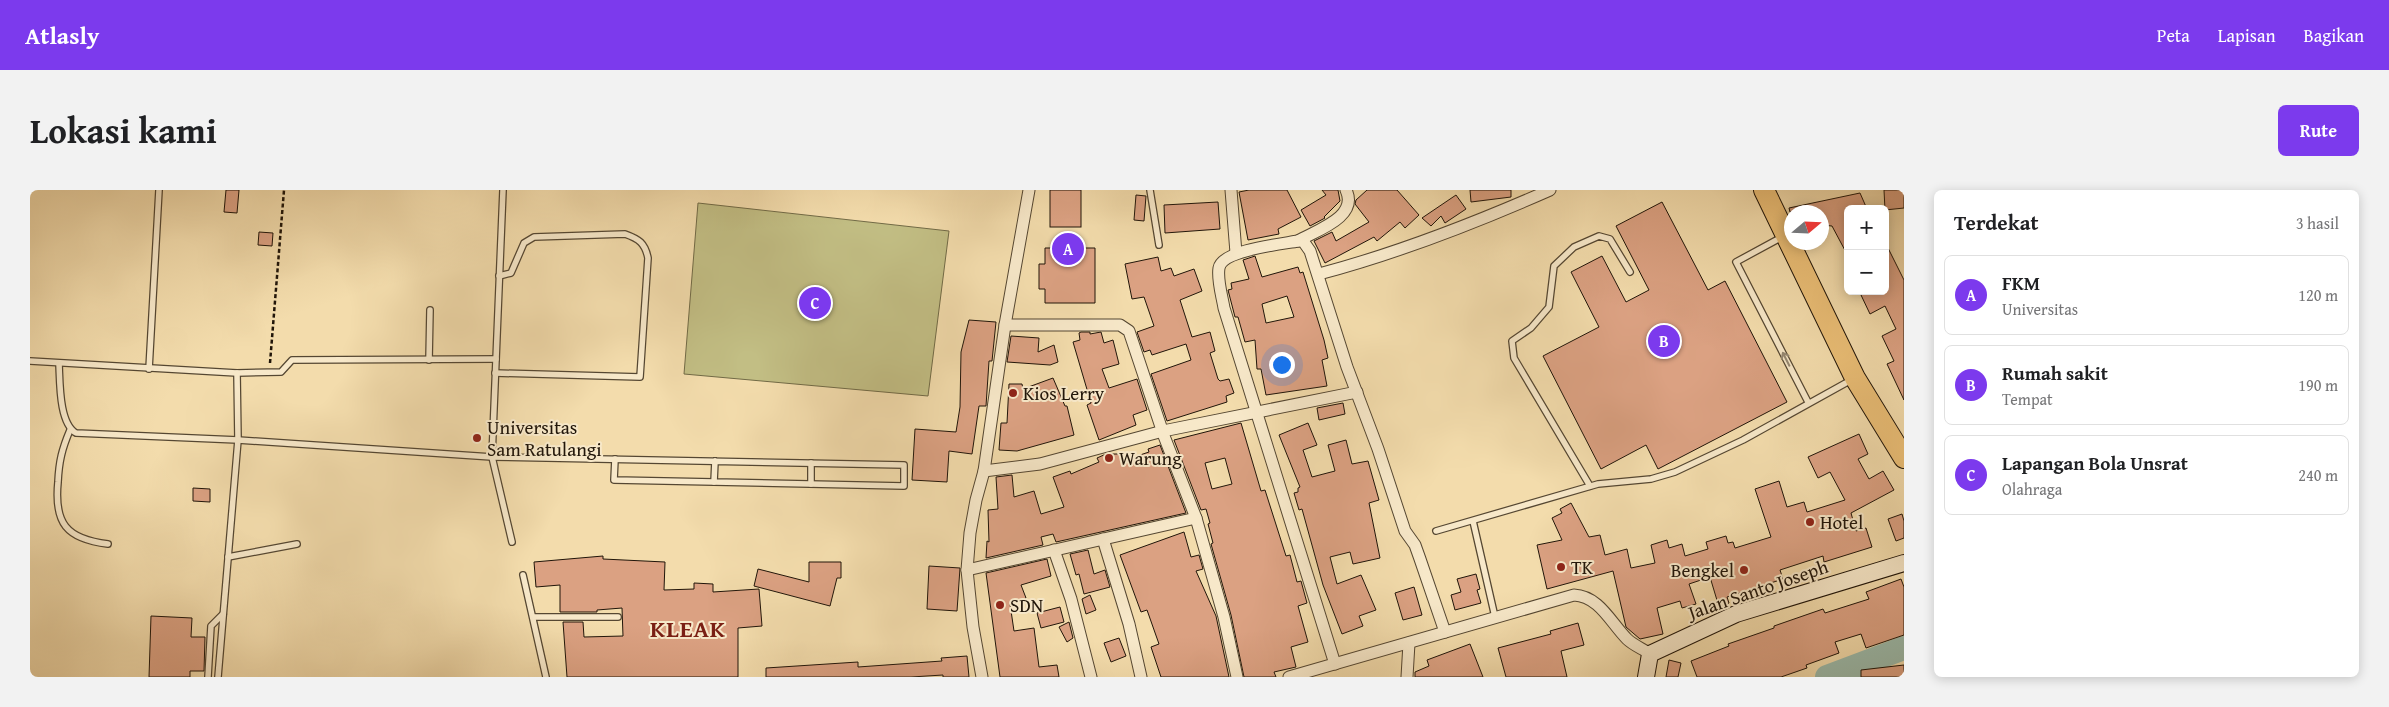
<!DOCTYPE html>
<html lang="id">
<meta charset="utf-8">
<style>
:root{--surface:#fff;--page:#f2f2f2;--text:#202124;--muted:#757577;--line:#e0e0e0;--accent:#7c3aed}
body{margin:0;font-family:"Gentium Book Plus",serif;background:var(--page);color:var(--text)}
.controls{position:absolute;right:15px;top:15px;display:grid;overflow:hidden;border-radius:8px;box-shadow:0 2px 12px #0003}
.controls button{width:45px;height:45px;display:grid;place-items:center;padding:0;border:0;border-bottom:1px solid var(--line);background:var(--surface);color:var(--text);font:25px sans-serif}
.compass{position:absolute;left:1754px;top:15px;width:45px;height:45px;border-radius:50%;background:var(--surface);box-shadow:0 2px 12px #0003;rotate:71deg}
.you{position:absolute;left:1251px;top:174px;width:18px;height:18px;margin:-12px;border:4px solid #fff;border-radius:50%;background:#1a73e8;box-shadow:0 0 0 8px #1a73e833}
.badge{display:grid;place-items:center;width:32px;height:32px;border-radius:50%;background:var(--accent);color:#fff;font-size:16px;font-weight:700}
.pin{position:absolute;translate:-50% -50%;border:2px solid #fff;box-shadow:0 1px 5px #0006}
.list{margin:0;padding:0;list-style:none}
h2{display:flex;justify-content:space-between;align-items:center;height:65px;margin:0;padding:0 20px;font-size:21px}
h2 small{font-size:16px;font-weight:400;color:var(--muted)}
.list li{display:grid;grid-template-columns:32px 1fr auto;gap:15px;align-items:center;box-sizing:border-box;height:80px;margin:0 10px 10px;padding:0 10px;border:1px solid var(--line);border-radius:8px}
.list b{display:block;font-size:19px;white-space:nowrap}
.list p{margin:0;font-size:16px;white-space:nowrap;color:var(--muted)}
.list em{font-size:16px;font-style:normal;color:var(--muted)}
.map{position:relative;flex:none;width:1874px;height:487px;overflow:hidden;border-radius:8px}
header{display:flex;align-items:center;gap:30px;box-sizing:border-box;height:70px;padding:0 25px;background:var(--accent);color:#fff}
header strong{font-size:24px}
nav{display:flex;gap:28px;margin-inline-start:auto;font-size:18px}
.intro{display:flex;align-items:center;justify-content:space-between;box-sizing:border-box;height:120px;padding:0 30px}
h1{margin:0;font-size:35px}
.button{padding:12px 22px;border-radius:8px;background:var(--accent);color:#fff;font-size:18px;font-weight:700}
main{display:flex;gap:30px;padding:0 30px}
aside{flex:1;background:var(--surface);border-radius:8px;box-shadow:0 2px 12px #0003}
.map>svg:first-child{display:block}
</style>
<header>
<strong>Atlasly</strong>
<nav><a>Peta</a><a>Lapisan</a><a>Bagikan</a></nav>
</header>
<div class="intro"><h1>Lokasi kami</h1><a class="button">Rute</a></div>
<main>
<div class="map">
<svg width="1874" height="487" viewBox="0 0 1874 487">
<rect width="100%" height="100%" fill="#f3dcac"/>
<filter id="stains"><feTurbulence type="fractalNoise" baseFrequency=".004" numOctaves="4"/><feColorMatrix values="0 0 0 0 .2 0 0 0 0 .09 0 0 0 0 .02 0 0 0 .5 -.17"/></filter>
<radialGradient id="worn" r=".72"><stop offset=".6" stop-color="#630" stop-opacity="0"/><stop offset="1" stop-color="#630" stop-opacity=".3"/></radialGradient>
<path fill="#c2be84" stroke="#716a46" d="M668,13L919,41L898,206L654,184Z"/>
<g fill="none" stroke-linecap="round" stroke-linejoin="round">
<path stroke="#9bbbac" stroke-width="24" d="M1797,487L1874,458"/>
</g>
<g fill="#dba182" stroke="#201509" fill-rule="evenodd">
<path d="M196,0H209L207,23L194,22Z"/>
<rect x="1020" y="0" width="31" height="37"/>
<path d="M1219,0H1257L1271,27L1248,39L1249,44L1218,50L1209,2Z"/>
<path d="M1292,0H1308L1310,11L1294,27L1295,28L1280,36L1271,20L1296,5Z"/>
<path d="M1337,0H1367L1389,25L1375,38L1370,32L1347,51L1344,47L1295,73L1284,51L1302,42L1306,51L1339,32L1325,14L1326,10Z"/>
<path d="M1440,0H1481V7L1441,12Z"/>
<path d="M1854,0H1874V18L1855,20Z"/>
<path d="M1830,3L1837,19H1818V66L1802,36L1792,35V22H1760L1759,18Z"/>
<path d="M1106,5L1116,6L1114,31L1104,30Z"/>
<path d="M1426,5L1436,19L1415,33L1411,26L1401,36L1392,28Z"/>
<path d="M1188,12L1190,39L1135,43L1134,15Z"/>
<path d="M1632,12L1678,100L1695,91L1757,212L1628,279L1616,255L1571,279L1513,166L1569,137L1541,82L1572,66L1596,112L1619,100L1586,36Z"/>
<path d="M229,42L243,43L242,56L228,55Z"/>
<path d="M1855,52L1874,90V210L1857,174L1864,171L1852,146L1866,139L1855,116L1840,124L1831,105L1839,101H1855Z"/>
<path d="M1015,58H1065V113H1015V99H1009V74H1015Z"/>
<path d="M1225,66L1232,87L1268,77L1270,83L1273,82L1294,150L1298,168L1292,170L1297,196L1236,205L1231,179H1227L1225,150L1215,152L1208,127H1205L1198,100L1202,99L1201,93L1219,89L1213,70ZM1257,106L1264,127L1236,133L1232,114Z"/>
<path d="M1128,67L1131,81L1141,78L1144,86L1164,79L1172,101L1150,110L1162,147L1180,142L1185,161L1180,163L1188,189L1190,191L1199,189L1204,203L1196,206L1197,212L1137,231L1121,184L1161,170L1156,154L1122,165L1120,160L1114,162L1107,142L1124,136L1114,107L1102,109L1095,74Z"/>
<path d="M939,130L966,132L962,171H959L956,216H949L942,264L919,261L917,292L882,290L885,239L926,242L930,217L931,162Z"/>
<path d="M1051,142H1060V144L1071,142L1074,153L1083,150L1089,174L1072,179L1079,198L1107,189L1117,220L1103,225L1106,235L1069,250L1057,215L1061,213L1043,152L1050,150L1049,143Z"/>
<path d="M981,146L1009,148L1008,162L1024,155L1028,172L1020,175L977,172Z"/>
<path d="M1023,188L1035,216H1037L1044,245L987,261L969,260L971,233H977L979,194H992L993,199Z"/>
<path d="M1313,213L1315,224L1289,230L1287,218Z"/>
<path d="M1211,233L1231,301L1235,300L1256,366L1260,365L1267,392L1271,391L1277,413L1268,416L1278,452L1261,457L1266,477L1244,482L1246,487H1214L1201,425L1181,354L1183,353L1178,334L1180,333L1176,319L1171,320L1144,250ZM1195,268L1202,294L1182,299L1175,273Z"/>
<path d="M1278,233L1287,255L1273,260L1282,287L1305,281L1298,255L1316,250L1322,274L1338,271L1349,310L1339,313L1350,368L1323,374L1320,362L1300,367L1307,394L1331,385L1346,420L1329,426L1333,436L1312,444L1293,395L1272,319L1269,320L1264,303L1268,302V298L1270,297L1249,245Z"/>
<path d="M1829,244L1838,264L1828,269L1839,289L1853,281L1864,300L1821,323L1826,341L1836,338L1842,357L1794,372L1793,366L1750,380L1753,389L1697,407L1699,413L1689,417L1680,387L1659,394L1666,414L1652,418L1650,411L1627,418L1633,444L1610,449L1596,437L1583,381L1517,399L1507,355L1532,350L1522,328L1532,323L1530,319L1541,313L1559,347L1570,345L1575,365L1597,359L1601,378L1625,373L1621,355L1637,350L1639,358L1652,354L1655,366L1678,359L1676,352L1696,346L1698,353L1703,352L1705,358L1741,347L1725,299L1749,291L1757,317L1774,312L1777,322L1815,310L1800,282L1788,288L1778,267Z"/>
<path d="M1130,255L1156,323L1026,352L1023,344L1011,347L1013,355L956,368L957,351L959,352L958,320L968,319L966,287L982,285L984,307L1004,301L1011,324L1034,317L1023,287L1040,281L1041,284L1069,272L1067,268L1076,264H1089L1092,271L1119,262L1118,259Z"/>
<path d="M163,298L180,299V312L163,311Z"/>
<path d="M1872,324L1874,331V348L1866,351L1858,329Z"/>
<path d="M1154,342L1161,367L1169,365L1173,379L1166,381L1186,426L1199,487H1131L1121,457L1129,454L1117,420L1111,422L1090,365Z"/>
<path d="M1058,360L1064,384L1075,380L1080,397L1054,404L1049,384L1046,385L1040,364Z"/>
<path d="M573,366V369L635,372L634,400L664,399V393L683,394V402L729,399L732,436L708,438V487H537L533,432H553L554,447L593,446L592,418L567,420V422H530V395L506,397L504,372Z"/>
<path d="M1017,369L1021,386L991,395L996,408L980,414L984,441L1004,438L1009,477L1027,475L1029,487H970L956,383Z"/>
<path d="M779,372H811V388H807L800,416L724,396L728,379L779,392Z"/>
<path d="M899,376L930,378L927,421L897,419Z"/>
<path d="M1446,384L1450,399L1447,400L1451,413L1425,420L1421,405L1431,402L1427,389Z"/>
<path d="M1871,389L1874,397V445L1836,458L1831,444L1805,452L1809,463L1776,475L1777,478L1751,487H1667L1661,471L1699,456L1698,454L1744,438V436L1793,419L1795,423L1839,409L1836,402Z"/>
<path d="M1384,397L1392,425L1373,430L1365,403Z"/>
<path d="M1060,405L1066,420L1056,424L1052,409Z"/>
<path d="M1030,417L1034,432L1011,438L1007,423Z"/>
<path d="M121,426L162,428L161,447H175L174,481H160V487H119Z"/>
<path d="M1039,432L1043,448L1037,452L1029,437Z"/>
<path d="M1548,433L1554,455L1531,461L1537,487H1476L1468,458L1521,444L1520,441Z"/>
<path d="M1089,448L1096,466L1081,472L1074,453Z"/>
<path d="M1440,454L1453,487H1385V482L1399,476L1397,470Z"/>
<path d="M937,466L939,487H913V485L881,487H736V478L828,472V477L912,471L911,468Z"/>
<path d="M1639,470L1651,473L1648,487H1636Z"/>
<path d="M1874,475V487H1831V480Z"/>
</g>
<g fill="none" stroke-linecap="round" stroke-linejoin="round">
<defs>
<g id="service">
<path d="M473,0L462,267L482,352"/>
<path d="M1120,0L1129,55"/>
<path d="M1752,47L1706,72L1778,212"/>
<path d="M399,170L400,120"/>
<path d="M0,171L207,183L251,182L262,170L466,169"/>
<path d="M29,174C30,193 29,233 46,243L208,250L462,267L874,275V296L684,292L685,271"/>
<path d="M119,179L129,0"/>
<path d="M465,183L610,187L618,68C615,53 609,49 595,44L504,47L494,53L481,83L469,86"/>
<path d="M40,240C32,259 29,271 28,292C24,333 36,349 78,354"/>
<path d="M585,269L584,290L684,292"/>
<path d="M781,294V273"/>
<path d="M1560,296L1484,168L1482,151L1501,138L1519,117L1524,76L1544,57L1569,46L1580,49L1600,82"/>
<path d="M1443,331L1465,427"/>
<path d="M1406,341L1568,294L1621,289L1645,282L1713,250L1823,189"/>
<path d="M198,367L267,354"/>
<path d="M493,385L516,487"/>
<path d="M503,427H588"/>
<path d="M178,487L181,436L193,424"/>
<path d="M188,487L208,250L207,183"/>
</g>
<g id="minor">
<path d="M1201,0L1206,63"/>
<path d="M1268,51C1287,40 1329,27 1316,0"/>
<path d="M1289,84C1369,63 1445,33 1520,0"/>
<path d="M975,135H1090L1099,141L1134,246L1166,328L1194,427L1207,487"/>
<path d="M954,281L1010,274L1133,241L1327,202"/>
<path d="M1073,349L1099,434L1111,487"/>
<path d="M1024,360L1041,409L1061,487"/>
<path d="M937,380L1166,328"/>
<path d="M1305,474L1194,118C1192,106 1187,90 1189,78C1192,60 1252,54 1268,51H1273L1280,61L1317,177L1348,259L1375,341L1385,355L1390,369L1415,442"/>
<path d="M952,487L943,437L937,380L940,343L946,310L954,281L975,135L999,0"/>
<path d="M1259,487L1544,405C1569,406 1581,433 1597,449C1603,455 1613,459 1620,464"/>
<path d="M1377,487L1379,453"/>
</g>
<path id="secondary" d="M1616,487L1620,464L1706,424L1874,373"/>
<path id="trunk" d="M1734,0L1825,188L1874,268"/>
</defs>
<use href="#service" stroke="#554732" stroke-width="8"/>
<use href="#minor" stroke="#554732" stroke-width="13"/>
<use href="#secondary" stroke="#201509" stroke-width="18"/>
<use href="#trunk" stroke="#201509" stroke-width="22"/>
<path stroke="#201509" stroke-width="2.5" stroke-dasharray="4 2.5" stroke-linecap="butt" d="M240,173L254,0"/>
<use href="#service" stroke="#f7e8c9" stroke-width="5.5"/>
<use href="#minor" stroke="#f7e8c9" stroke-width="11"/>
<use href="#secondary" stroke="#f7e8c9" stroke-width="16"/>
<use href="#trunk" stroke="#eabe76" stroke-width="20"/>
</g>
<defs><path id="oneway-shaft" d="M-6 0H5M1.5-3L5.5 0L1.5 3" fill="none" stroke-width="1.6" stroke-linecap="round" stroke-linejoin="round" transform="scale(1.25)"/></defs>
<use stroke="#968973" href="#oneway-shaft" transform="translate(1756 169) rotate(-117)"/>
<g fill="#8f2418" stroke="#f7e8c9" stroke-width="2">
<circle cx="983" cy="203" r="5"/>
<circle cx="447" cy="248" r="5"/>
<circle cx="1079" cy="268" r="5"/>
<circle cx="1780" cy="332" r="5"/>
<circle cx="1531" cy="377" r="5"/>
<circle cx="1714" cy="380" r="5"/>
<circle cx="970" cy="415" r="5"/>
</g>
<g text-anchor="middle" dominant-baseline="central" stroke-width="4" stroke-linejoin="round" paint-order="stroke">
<g font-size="19" fill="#201509" stroke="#f7e8c9" text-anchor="start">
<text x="993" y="203">Kios Lerry</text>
<text x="457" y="237">Universitas<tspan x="457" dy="22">Sam Ratulangi</tspan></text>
<text x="1089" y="268">Warung</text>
<text x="1790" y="332">Hotel</text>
<text x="1541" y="377">TK</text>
<text x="1704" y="380" text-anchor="end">Bengkel</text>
<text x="980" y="415">SDN</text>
</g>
<g font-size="19" fill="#201509" stroke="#f7e8c9">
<text transform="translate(1728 399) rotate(-19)">Jalan Santo Joseph</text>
</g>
<g font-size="24" font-weight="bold" letter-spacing="1" fill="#7a1f14" stroke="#f7e8c9">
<text x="658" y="438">KLEAK</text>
</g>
</g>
<rect width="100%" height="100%" filter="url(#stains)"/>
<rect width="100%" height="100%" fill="url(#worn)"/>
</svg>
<div class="controls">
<button>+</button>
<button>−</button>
</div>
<svg class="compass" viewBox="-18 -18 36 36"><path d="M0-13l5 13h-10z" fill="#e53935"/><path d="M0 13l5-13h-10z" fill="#757577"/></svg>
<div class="you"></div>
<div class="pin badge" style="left:1038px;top:59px">A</div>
<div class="pin badge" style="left:1634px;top:151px">B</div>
<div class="pin badge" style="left:785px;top:113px">C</div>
</div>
<aside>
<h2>Terdekat<small>3 hasil</small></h2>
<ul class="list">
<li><span class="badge">A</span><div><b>FKM</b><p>Universitas</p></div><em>120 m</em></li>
<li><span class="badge">B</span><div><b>Rumah sakit</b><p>Tempat</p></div><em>190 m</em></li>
<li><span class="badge">C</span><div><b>Lapangan Bola Unsrat</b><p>Olahraga</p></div><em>240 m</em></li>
</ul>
</aside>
</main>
